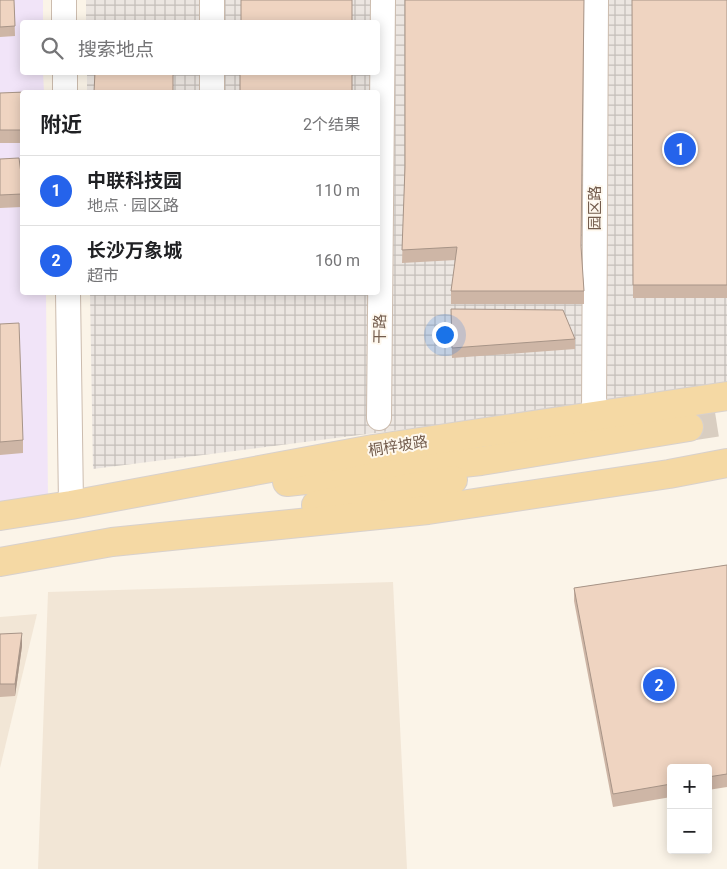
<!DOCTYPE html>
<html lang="zh">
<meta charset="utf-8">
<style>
:root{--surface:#fff;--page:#f6f6f6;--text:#202124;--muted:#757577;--line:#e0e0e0;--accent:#2563eb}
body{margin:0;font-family:Roboto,"Noto Sans SC",sans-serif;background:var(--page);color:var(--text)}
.controls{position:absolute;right:15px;bottom:15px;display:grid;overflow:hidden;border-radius:5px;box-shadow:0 2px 12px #0003}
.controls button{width:45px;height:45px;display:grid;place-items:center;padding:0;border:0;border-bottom:1px solid var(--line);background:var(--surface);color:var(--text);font:25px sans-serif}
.you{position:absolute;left:444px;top:334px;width:18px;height:18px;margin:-12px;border:4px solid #fff;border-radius:50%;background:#1a73e8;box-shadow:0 0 0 8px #1a73e833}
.badge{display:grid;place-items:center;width:32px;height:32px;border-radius:50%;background:var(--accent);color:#fff;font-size:16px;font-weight:700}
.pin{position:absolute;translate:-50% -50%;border:2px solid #fff;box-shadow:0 1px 5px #0006}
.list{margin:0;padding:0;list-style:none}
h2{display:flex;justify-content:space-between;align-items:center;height:65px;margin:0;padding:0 20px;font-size:21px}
h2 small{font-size:16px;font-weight:400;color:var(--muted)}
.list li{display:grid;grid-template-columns:32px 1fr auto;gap:15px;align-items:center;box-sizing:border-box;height:70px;padding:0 20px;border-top:1px solid var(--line)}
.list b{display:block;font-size:19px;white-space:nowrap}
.list p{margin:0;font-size:16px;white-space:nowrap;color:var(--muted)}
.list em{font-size:16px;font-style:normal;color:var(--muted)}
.icon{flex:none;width:28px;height:28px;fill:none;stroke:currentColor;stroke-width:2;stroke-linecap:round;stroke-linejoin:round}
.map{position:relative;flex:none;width:727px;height:869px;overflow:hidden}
.search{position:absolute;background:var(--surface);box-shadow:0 2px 12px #0003;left:20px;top:20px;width:360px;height:55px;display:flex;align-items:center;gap:12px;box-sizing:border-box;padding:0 18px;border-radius:5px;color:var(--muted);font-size:19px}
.panel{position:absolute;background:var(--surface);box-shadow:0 2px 12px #0003;left:20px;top:90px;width:360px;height:205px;border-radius:5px}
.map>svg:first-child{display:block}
</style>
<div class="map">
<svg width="727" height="869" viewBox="0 0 727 869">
<defs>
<pattern id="industrial-grid" width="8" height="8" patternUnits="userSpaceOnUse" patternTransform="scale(1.25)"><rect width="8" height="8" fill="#ece6e1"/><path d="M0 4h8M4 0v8" fill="none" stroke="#c4beb9"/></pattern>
</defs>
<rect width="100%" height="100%" fill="#fbf4e8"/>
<g fill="#f2e6d6">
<path d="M393,582L407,869H38L48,592Z"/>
<path d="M37,614L0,768V617Z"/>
</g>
<path fill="url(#industrial-grid)" d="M86,0H727V386L642,399L93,469L90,293L378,292V92H87V73L378,72V22H86Z"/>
<path fill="#f1e4f8" d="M0,0H43V22H22V72L43,73L44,92H22V292L46,293L48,500L0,507Z"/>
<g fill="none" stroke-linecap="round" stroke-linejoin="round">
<path stroke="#d9cec1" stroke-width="28" stroke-dasharray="28 14" stroke-linecap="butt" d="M689,427L727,421"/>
<defs>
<g id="minor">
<path d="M64,0V22"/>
<path d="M212,22V0"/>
<path d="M65,72V92"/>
<path d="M212,92V72"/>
<path d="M68,292L71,505"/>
<path d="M594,416L596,0"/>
<path d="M379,418L383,0"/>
</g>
<g id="major">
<path d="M287,482L481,461L689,427"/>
<path d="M316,505L453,480"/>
<path d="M0,516L71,505L373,449L727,396"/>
<path d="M0,562L112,542L428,510L669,474L727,463"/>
</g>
</defs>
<use href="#minor" stroke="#ccbcae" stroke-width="26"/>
<use href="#major" stroke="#d8d1cd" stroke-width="30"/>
<use href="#minor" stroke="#fff" stroke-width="24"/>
<use href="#major" stroke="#f5d9a4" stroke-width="28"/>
</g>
<g fill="#ceb6a6">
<path d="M0,0H14L15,36L0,37Z"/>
<path d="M632,0H727V298H633Z"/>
<path d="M22,92V143H0V93Z"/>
<path d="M0,159L22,181V207L0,208Z"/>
<path d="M405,167L581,248L584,291V304H451V291L456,260L402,263Z"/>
<path d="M451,309L575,339V349L452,358Z"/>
<path d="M0,324L23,440V453L0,455Z"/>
<path d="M727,565V787L708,790V768H671V797L613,807L574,601V588Z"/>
<path d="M0,634L22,646L15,696L0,697Z"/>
</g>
<path fill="#a79487" d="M22,633V646L15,696V684Z"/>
<g fill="#efd4c1" stroke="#a79487">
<path d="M0,0H14L15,26L0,27Z"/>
<rect x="241" y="0" width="111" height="22"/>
<path d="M405,0H584L581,246L584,291H451L457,247L402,250L405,167Z"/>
<path d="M632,0H727V285H633Z"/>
<path d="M95,72H173V92H94Z"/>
<rect x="240" y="72" width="112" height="20"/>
<path d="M22,92V130H0V93L25,92Z"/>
<path d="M19,158L22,181V194L0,195V159Z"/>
<path d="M451,309L563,310L575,339L452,348Z"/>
<path d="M19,323L23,440L0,442V324Z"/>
<path d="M727,565V774L708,777V768H671V784L613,794L574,588Z"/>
<path d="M22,633L15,684H0V634Z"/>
</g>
<g text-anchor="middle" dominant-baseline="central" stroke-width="4" stroke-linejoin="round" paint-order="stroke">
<g font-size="15" fill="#735c4d" stroke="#fef8ee">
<text transform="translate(595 208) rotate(-90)">园区路</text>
<text transform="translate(380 329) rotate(-89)">干路</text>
<text transform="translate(398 446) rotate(-9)">桐梓坡路</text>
</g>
</g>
</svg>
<div class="controls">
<button>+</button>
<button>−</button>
</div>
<div class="you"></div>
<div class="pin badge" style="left:680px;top:149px">1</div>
<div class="pin badge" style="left:659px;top:685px">2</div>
<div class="search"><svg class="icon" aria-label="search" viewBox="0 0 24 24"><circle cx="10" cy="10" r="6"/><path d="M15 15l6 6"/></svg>搜索地点</div>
<section class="panel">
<h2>附近<small>2个结果</small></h2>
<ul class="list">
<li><span class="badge">1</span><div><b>中联科技园</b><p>地点 · 园区路</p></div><em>110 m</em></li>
<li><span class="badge">2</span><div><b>长沙万象城</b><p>超市</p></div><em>160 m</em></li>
</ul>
</section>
</div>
